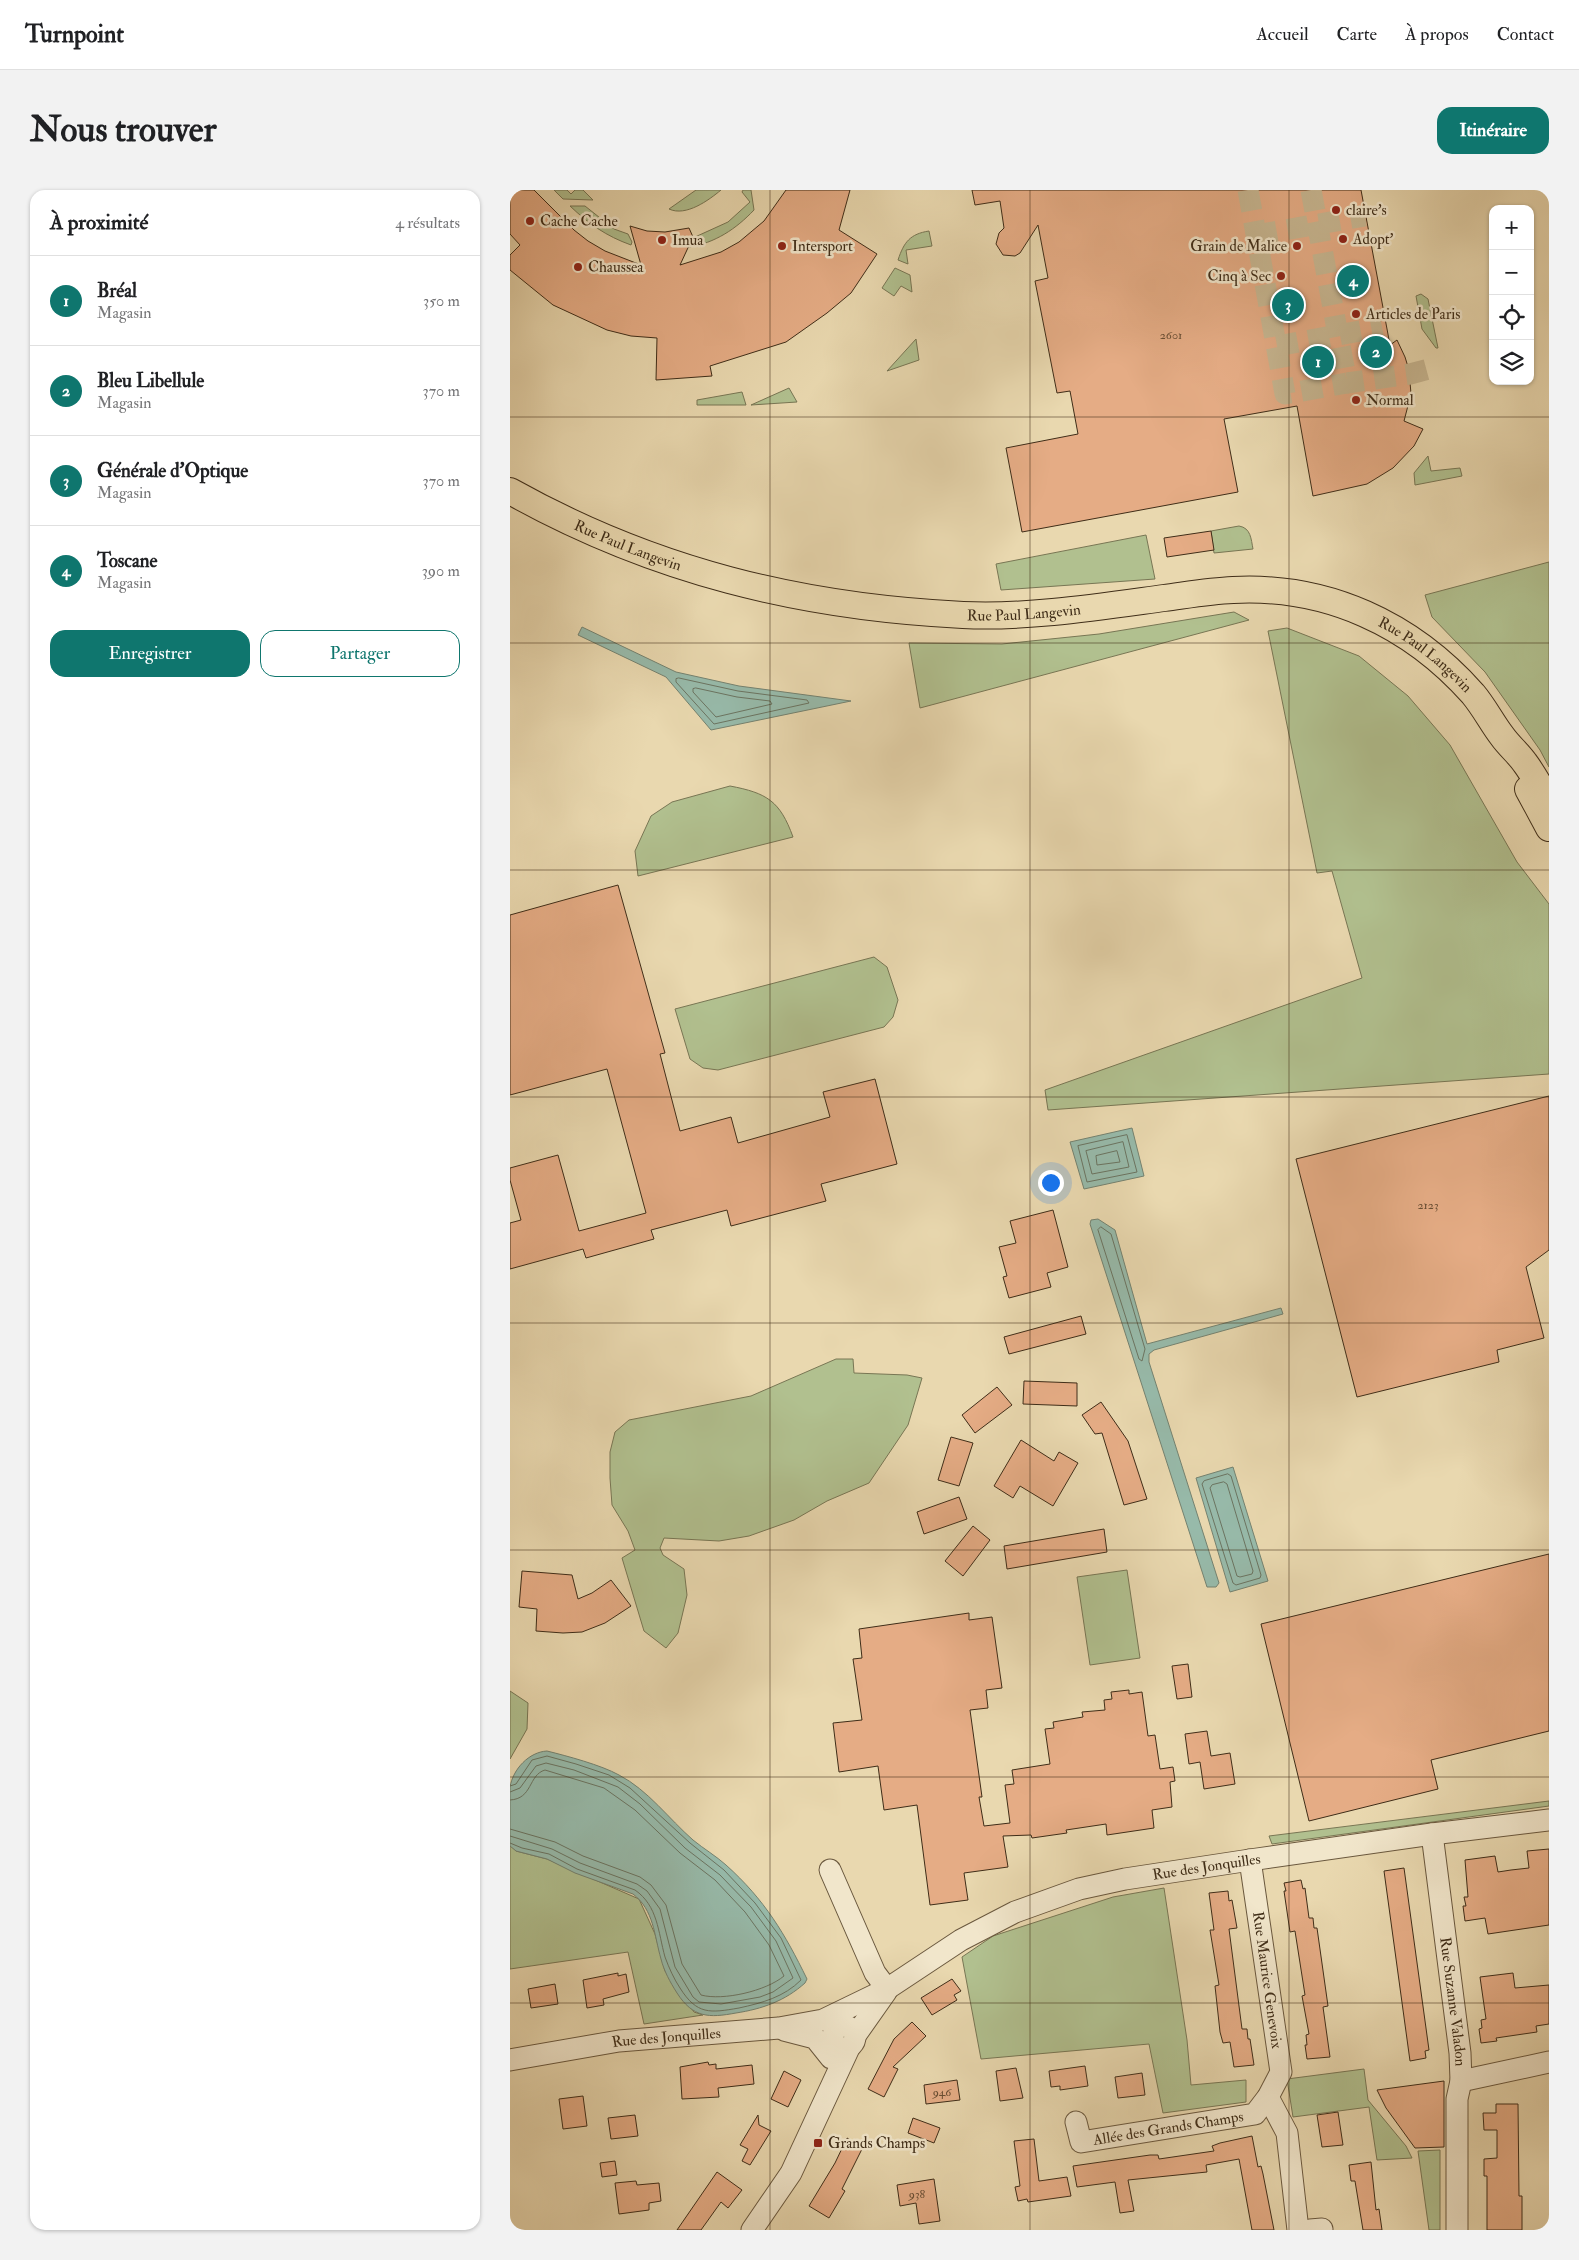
<!DOCTYPE html>
<html lang="fr">
<meta charset="utf-8">
<style>
:root{--surface:#fff;--page:#f2f2f2;--text:#202124;--muted:#757577;--line:#e0e0e0;--accent:#0f766e}
body{margin:0;font-family:"IM FELL Double Pica",serif;background:var(--page);color:var(--text)}
.controls{position:absolute;right:15px;top:15px;display:grid;overflow:hidden;border-radius:10px;box-shadow:0 1px 4px #0004}
.controls button{width:45px;height:45px;display:grid;place-items:center;padding:0;border:0;border-bottom:1px solid var(--line);background:var(--surface);color:var(--text);font:25px sans-serif}
.you{position:absolute;left:540px;top:992px;width:18px;height:18px;margin:-12px;border:4px solid #fff;border-radius:50%;background:#1a73e8;box-shadow:0 0 0 8px #1a73e833}
.badge{display:grid;place-items:center;width:32px;height:32px;border-radius:50%;background:var(--accent);color:#fff;font-size:16px;font-weight:700}
.pin{position:absolute;translate:-50% -50%;border:2px solid #fff;box-shadow:0 1px 5px #0006}
.list{margin:0;padding:0;list-style:none}
h2{display:flex;justify-content:space-between;align-items:center;height:65px;margin:0;padding:0 20px;font-size:21px}
h2 small{font-size:16px;font-weight:400;color:var(--muted)}
.list li{display:grid;grid-template-columns:32px 1fr auto;gap:15px;align-items:center;box-sizing:border-box;height:90px;padding:0 20px;border-top:1px solid var(--line)}
.list b{display:block;font-size:19px;white-space:nowrap}
.list p{margin:0;font-size:16px;white-space:nowrap;color:var(--muted)}
.list em{font-size:16px;font-style:normal;color:var(--muted)}
.actions{display:flex;gap:10px;padding:15px 20px}
.actions a{flex:1;padding:11px 0;border:1px solid var(--accent);border-radius:15px;text-align:center;font-size:18px;color:var(--accent)}
.actions .main{background:var(--accent);color:#fff}
.icon{flex:none;width:28px;height:28px;fill:none;stroke:currentColor;stroke-width:2;stroke-linecap:round;stroke-linejoin:round}
.map{position:relative;flex:none;width:1039px;height:2040px;overflow:hidden;border-radius:15px}
header{display:flex;align-items:center;gap:30px;box-sizing:border-box;height:70px;padding:0 25px;background:var(--surface);border-bottom:1px solid var(--line)}
header strong{font-size:24px}
nav{display:flex;gap:28px;margin-inline-start:auto;font-size:18px}
.intro{display:flex;align-items:center;justify-content:space-between;box-sizing:border-box;height:120px;padding:0 30px}
h1{margin:0;font-size:35px}
.button{padding:12px 22px;border-radius:15px;background:var(--accent);color:#fff;font-size:18px;font-weight:700}
main{display:flex;gap:30px;padding:0 30px}
aside{flex:1;background:var(--surface);border-radius:15px;box-shadow:0 1px 4px #0004}
.map>svg:first-child{display:block}
</style>
<header>
<strong>Turnpoint</strong>
<nav><a>Accueil</a><a>Carte</a><a>À propos</a><a>Contact</a></nav>
</header>
<div class="intro"><h1>Nous trouver</h1><a class="button">Itinéraire</a></div>
<main>
<aside>
<h2>À proximité<small>4 résultats</small></h2>
<ul class="list">
<li><span class="badge">1</span><div><b>Bréal</b><p>Magasin</p></div><em>350 m</em></li>
<li><span class="badge">2</span><div><b>Bleu Libellule</b><p>Magasin</p></div><em>370 m</em></li>
<li><span class="badge">3</span><div><b>Générale d'Optique</b><p>Magasin</p></div><em>370 m</em></li>
<li><span class="badge">4</span><div><b>Toscane</b><p>Magasin</p></div><em>390 m</em></li>
</ul>
<div class="actions"><a class="main">Enregistrer</a><a>Partager</a></div>
</aside>
<div class="map">
<svg width="1039" height="2040" viewBox="0 0 1039 2040">
<rect width="100%" height="100%" fill="#e9d8af"/>
<filter id="stains"><feTurbulence type="fractalNoise" baseFrequency=".004" numOctaves="4"/><feColorMatrix values="0 0 0 0 .2 0 0 0 0 .09 0 0 0 0 .02 0 0 0 .5 -.17"/></filter>
<radialGradient id="worn" r=".72"><stop offset=".6" stop-color="#630" stop-opacity="0"/><stop offset="1" stop-color="#630" stop-opacity=".3"/></radialGradient>
<g fill="#b1c08f" stroke="#787654">
<path d="M44,0H57L61,4L65,0H73L83,10L53,9Z"/>
<path d="M186,0H211C199,10 176,27 159,19Z"/>
<path d="M233,0H241L244,20C226,39 205,53 179,57L185,47L218,32L240,12L232,2Z"/>
<path d="M60,16H75L104,39L118,44L122,52L121,55C96,46 79,34 60,16Z"/>
<path d="M419,41L422,56L396,60L398,74L388,70C394,52 400,44 419,41Z"/>
<path d="M385,78L400,85L402,102L391,96L384,106L372,98Z"/>
<path d="M911,104L918,109L928,158H926L912,139L906,106Z"/>
<path d="M406,149L409,170L377,181Z"/>
<path d="M279,198L287,212L241,215Z"/>
<path d="M232,202L236,215H187V210Z"/>
<path d="M918,266L921,281L950,278L952,286L905,295L904,283Z"/>
<path d="M729,336C741,338 741,349 743,359L704,363L701,341Z"/>
<path d="M636,345L645,389L491,400L486,374Z"/>
<path d="M1039,372V577L1030,560L975,482L922,427L915,405Z"/>
<path d="M724,422L739,430L410,518L399,453L492,454L589,444Z"/>
<path d="M777,438L849,466L898,506L940,555L1007,672L1039,714V884L538,920L535,900L852,788L822,681L807,683L758,441Z"/>
<path d="M220,596C257,603 270,611 283,647L128,686L125,661L141,626L162,612Z"/>
<path d="M364,767L377,777L388,810L383,827L374,837L208,880L193,878L180,869L165,819Z"/>
<path d="M326,1169H343L344,1183L397,1185L412,1188L398,1235L359,1293L317,1311L284,1330L239,1346L209,1351L154,1348L150,1358L153,1365L174,1379L177,1405L168,1443L156,1458L134,1441L112,1368L125,1360L118,1341L102,1315L100,1288V1262L105,1242L119,1230L241,1206Z"/>
<path d="M617,1380L630,1468L580,1475L567,1387Z"/>
<path d="M0,1501L18,1513L17,1539L0,1569Z"/>
<path d="M1039,1611V1616L762,1654L759,1646Z"/>
<path d="M0,1655L6,1661L37,1669L129,1709L145,1744L155,1781L184,1822L193,1825L134,1834L118,1762L0,1779Z"/>
<path d="M654,1698L677,1850L681,1895L736,1890V1912L653,1923L639,1854L471,1869L452,1767L483,1746L603,1707Z"/>
<path d="M854,1879L858,1910L896,1956L902,1968L867,1970L859,1917L783,1927L777,1889Z"/>
<path d="M930,1960V2040H919L908,1961Z"/>
</g>
<g fill="#97baaa" stroke="#748270">
<path d="M72,437L166,482L229,496L341,511L201,540L156,487L68,445Z"/>
<path d="M622,938L634,986L574,999L560,952Z"/>
<path d="M588,1029L605,1040L637,1154L771,1118L773,1124L644,1160L639,1164V1172L709,1393L706,1397H697L580,1034L581,1030Z"/>
<path d="M723,1277L758,1391L720,1402L686,1288Z"/>
<path d="M37,1561C57,1566 91,1575 109,1585C138,1600 159,1629 183,1650C194,1659 206,1666 216,1675C255,1710 275,1744 297,1789L295,1793C275,1811 252,1819 226,1823C199,1828 183,1828 167,1803C160,1792 154,1781 151,1769C144,1745 144,1720 123,1704L65,1683L37,1669L6,1661L0,1656C0,1637 0,1615 0,1597C3,1579 19,1562 37,1561Z"/>
</g>
<g fill="none" stroke-linecap="round" stroke-linejoin="round">
<g stroke="#6b7461" stroke-width="1">
<path d="M169,488L228,501L297,510L299,513L204,534L166,492V489Z"/>
<path d="M186,498L227,507L260,511L262,514L206,527L183,502V499Z"/>
<path d="M617,945L627,982L577,992L568,956Z"/>
<path d="M613,952L619,977L582,984L576,961Z"/>
<path d="M607,961L610,972L587,975L586,966Z"/>
<path d="M591,1037L601,1044L635,1159L632,1171L629,1169L588,1040Z"/>
<path d="M718,1284L721,1286L751,1385L750,1388L726,1395L723,1393L692,1294L694,1291Z"/>
<path d="M714,1292L717,1294L743,1381L742,1384L730,1387L727,1386L700,1298L702,1295Z"/>
<path d="M0,1596L6,1594L22,1570L37,1566L66,1574L99,1585L120,1598L180,1653L214,1680L245,1713L271,1748L291,1790C274,1807 252,1813 229,1818C200,1823 187,1825 170,1798C164,1789 159,1778 155,1767C148,1742 148,1716 125,1700L67,1679L39,1664L12,1658L0,1653"/>
<path d="M0,1602L10,1598L26,1576L36,1573L64,1580L108,1597L130,1614L175,1658L210,1685L241,1717L266,1751L283,1788L263,1802L250,1807L211,1814L189,1812L183,1807L165,1777L150,1719L137,1701L127,1694L70,1673L42,1659L0,1646"/>
<path d="M0,1610C23,1609 18,1585 35,1580L94,1598L125,1620L170,1663L205,1690L235,1722L259,1755L274,1786C256,1801 213,1811 191,1805L172,1774L156,1715L141,1695L130,1687L73,1666L45,1652L0,1639"/>
</g>
</g>
<g fill="#e5ac85" stroke="#3f2d18">
<path d="M0,0H24L64,40L78,51L95,61L131,75L120,36L137,41L155,42L179,38L183,47L170,75L211,62L229,52L254,31L276,0H340L329,40L367,64L341,103L317,123L276,152L200,176L202,186L146,190L147,148L121,146L97,140L43,115L0,80V65L10,55L0,44Z"/>
<path d="M462,0H851L880,155L887,150L895,167L899,180L901,204L894,231L913,239L904,256L883,278L857,294L803,306L787,216L714,229L728,302L512,342L496,258L568,244L560,201L547,203L525,91L538,88L528,35L510,63L505,66L493,65L486,54L489,43L494,38L490,11L465,15Z"/>
<path d="M701,341L704,360L657,367L654,348Z"/>
<path d="M108,695L155,863L150,864L170,941L221,927L228,953L320,927L313,902L365,889L387,974L311,994L316,1011L221,1036L217,1020L141,1040L144,1049L76,1068L73,1059L0,1079V1033L11,1030L0,990V978L48,965L69,1041L136,1023L97,879L0,905V725Z"/>
<path d="M1039,906V1060L1016,1077L1034,1148L987,1160L989,1172L847,1207L786,969Z"/>
<path d="M543,1020L558,1077L537,1083L541,1097L499,1108L493,1087L497,1086L489,1057L506,1053L500,1031Z"/>
<path d="M571,1126L576,1144L499,1164L494,1147Z"/>
<path d="M514,1191L567,1193V1216L513,1214Z"/>
<path d="M487,1197L502,1215L465,1243L452,1225Z"/>
<path d="M591,1212L618,1251L637,1309L614,1315L592,1243L585,1244L572,1225Z"/>
<path d="M441,1247L463,1253L449,1296L428,1290Z"/>
<path d="M511,1250L544,1271L549,1262L568,1273L543,1316L510,1296L503,1308L484,1296Z"/>
<path d="M449,1307L457,1329L414,1344L407,1322Z"/>
<path d="M463,1336L480,1350L453,1386L435,1371Z"/>
<path d="M594,1339L597,1362L497,1379L494,1356Z"/>
<path d="M1039,1364V1541L921,1570L928,1599L799,1631L751,1434Z"/>
<path d="M12,1381L62,1385L68,1409L82,1403L101,1390L121,1416L95,1433L72,1442L53,1443L26,1441L27,1419L9,1417Z"/>
<path d="M459,1423V1430L482,1427L492,1498L476,1500L478,1518L460,1520L472,1607H469L474,1636L500,1633L495,1595L504,1594L502,1580L540,1574L535,1539L544,1538L543,1532L573,1527L572,1522L595,1520L594,1510L602,1509L601,1502L619,1500V1504L632,1502L638,1546L645,1545L650,1579L663,1577L665,1591L660,1592L662,1617L642,1620L644,1638L597,1645L596,1634L556,1640L557,1643L522,1648L521,1645L493,1646L498,1677L454,1683L458,1710L420,1715L407,1615L374,1620L368,1576L329,1582L323,1533L352,1530L343,1469L352,1468L349,1439Z"/>
<path d="M678,1474L682,1507L667,1509L662,1476Z"/>
<path d="M697,1541L701,1566L720,1563L725,1594L694,1599L690,1572L679,1574L675,1544Z"/>
<path d="M1039,1659V1735L978,1744L975,1728L955,1731L953,1716H956L954,1707H958L955,1670L985,1666L988,1682L1001,1680L1019,1678L1017,1661Z"/>
<path d="M894,1678L919,1860L915,1861L916,1868L900,1871L874,1681Z"/>
<path d="M791,1690L793,1699L795,1698L799,1728H803L804,1738H807L818,1816L813,1817L820,1867L797,1869L795,1855H797L796,1845L799,1844L792,1806L795,1805L785,1741L780,1742L774,1701H776L774,1693Z"/>
<path d="M718,1701L719,1711L722,1710L727,1738L719,1739L732,1839H737L738,1849H740L744,1875L724,1877L720,1852L713,1853L710,1842L705,1796L709,1795L700,1740H704L699,1703Z"/>
<path d="M108,1783V1786L116,1784L119,1802L93,1809L94,1815L77,1818L73,1790Z"/>
<path d="M1003,1783L1005,1798L1039,1795V1834L1026,1836L1027,1842L986,1848L987,1851L971,1853L969,1839L972,1838L971,1830L976,1829L970,1787Z"/>
<path d="M442,1789L451,1801L444,1805L447,1810L422,1825L411,1808Z"/>
<path d="M45,1794L48,1814L21,1818L18,1799Z"/>
<path d="M402,1832L416,1846L383,1877L388,1879L374,1907L358,1899L384,1849Z"/>
<path d="M198,1872L199,1875L206,1874V1879L242,1875L244,1894L208,1898L209,1907L172,1909L170,1877Z"/>
<path d="M575,1876L578,1896L550,1900V1896L541,1897L539,1881Z"/>
<path d="M506,1878L513,1908L490,1911L486,1881Z"/>
<path d="M274,1881L291,1890L278,1917L261,1909Z"/>
<path d="M632,1883L635,1905L608,1908L605,1887Z"/>
<path d="M447,1890L450,1910L416,1914L414,1895Z"/>
<path d="M934,1891V1957L905,1958L876,1918L867,1900Z"/>
<path d="M73,1906L77,1936L53,1939L49,1909Z"/>
<path d="M986,1914H1008L1009,2006H1012V2040H977V1986H974V1969L987,1968V1940H974L973,1923H986Z"/>
<path d="M828,1922L833,1955L812,1957L807,1925Z"/>
<path d="M125,1925L128,1946L101,1949L98,1928Z"/>
<path d="M248,1925L249,1935L261,1941L240,1975L232,1971L238,1959L230,1955Z"/>
<path d="M403,1928L430,1938L424,1953L398,1943Z"/>
<path d="M742,1946L748,1977L751,1976L753,1984L764,2040H742L729,1969L696,1975L697,1982L618,1990L624,2021L610,2023L605,1992L567,1997L563,1976L640,1965H648L649,1969L704,1961L702,1956L710,1953Z"/>
<path d="M337,1948L353,1957L332,1999L335,2001L319,2028L299,2016L325,1973Z"/>
<path d="M524,1949L529,1991L557,1987L561,2006L518,2012L517,2009L508,2011L505,1997L510,1996L504,1951Z"/>
<path d="M105,1971L107,1985L92,1987L90,1973Z"/>
<path d="M861,1972L866,2020L869,2019L872,2040H853L845,1991H841L839,1975Z"/>
<path d="M207,1982L232,2000L218,2018L211,2012L191,2040H167Z"/>
<path d="M424,1989L430,2031L409,2034L406,2013L390,2016L387,1995Z"/>
<path d="M126,1991L127,1995L149,1993L151,2011L139,2013V2020L109,2024L105,1993Z"/>
</g>
<g fill="none" stroke-linecap="round" stroke-linejoin="round">
<g stroke="#c7b691" stroke-width="21" stroke-dasharray="21 11" stroke-linecap="butt">
<path d="M738,0L775,204L837,193"/>
<path d="M801,0L837,193L900,184L926,177"/>
<path d="M746,45L855,26"/>
<path d="M767,156L872,137"/>
</g>
<defs>
<g id="minor">
<path id="s1" d="M922,1644L950,1863L951,1891L947,1909V2040"/>
<path d="M320,1680L365,1783L377,1799"/>
<circle cx="334" cy="1847" r="11"/>
<path d="M274,1840L305,1848L321,1868"/>
<path d="M345,1846L376,1802"/>
<path id="s2" d="M0,1870L109,1851L269,1838L313,1830L377,1799L451,1750L505,1722L569,1699L615,1689L740,1670L922,1644L1039,1630"/>
<path d="M951,1891L1039,1872"/>
<path d="M758,1907L777,1943L788,2040"/>
<path id="s3" d="M566,1932L571,1952L745,1924L758,1907L771,1882L740,1670"/>
<path d="M242,2040L281,1983L340,1856"/>
<path d="M800,2040L812,2039"/>
</g>
<g id="major">
<path id="s4" d="M0,301C143,381 290,417 453,425C519,428 588,417 654,408C677,405 700,401 723,400C817,395 901,434 963,504C974,517 982,533 992,546C999,556 1008,563 1015,573C1024,585 1031,599 1039,612"/>
<path d="M1018,599L1039,638"/>
</g>
</defs>
<use href="#minor" stroke="#6a583e" stroke-width="23"/>
<use href="#major" stroke="#3f2d18" stroke-width="28"/>
<use href="#minor" stroke="#f1e6cb" stroke-width="21"/>
<use href="#major" stroke="#e9d8af" stroke-width="26"/>
</g>
<path fill="none" stroke="#3f2d18" stroke-width="1" stroke-opacity="0.55" d="M260,0V2040M520,0V2040M779,0V2040M0,227H1039M0,453H1039M0,680H1039M0,907H1039M0,1133H1039M0,1360H1039M0,1587H1039M0,1813H1039"/>
<g fill="#8f2418" stroke="#f1e6cb" stroke-width="2">
<circle cx="826" cy="20" r="5"/>
<circle cx="20" cy="31" r="5"/>
<circle cx="833" cy="49" r="5"/>
<circle cx="152" cy="50" r="5"/>
<circle cx="272" cy="56" r="5"/>
<circle cx="787" cy="56" r="5"/>
<circle cx="68" cy="77" r="5"/>
<circle cx="771" cy="86" r="5"/>
<circle cx="846" cy="124" r="5"/>
<circle cx="846" cy="210" r="5"/>
<rect x="303" y="1948" width="10" height="10" rx="2.5"/>
</g>
<g text-anchor="middle" dominant-baseline="central" stroke-width="5" stroke-linejoin="round" paint-order="stroke">
<g font-size="12" fill="#684d33">
<text x="661" y="145">2601</text>
<text x="918" y="1015">2123</text>
<text x="432" y="1902">946</text>
<text x="407" y="2004">938</text>
</g>
<g font-size="15" fill="#3f2d18" stroke="#f1e6cb" text-anchor="start">
<text x="836" y="20">claire's</text>
<text x="30" y="31">Cache Cache</text>
<text x="843" y="49">Adopt'</text>
<text x="162" y="50">Imua</text>
<text x="282" y="56">Intersport</text>
<text x="777" y="56" text-anchor="end">Grain de Malice</text>
<text x="78" y="77">Chaussea</text>
<text x="761" y="86" text-anchor="end">Cinq à Sec</text>
<text x="856" y="124">Articles de Paris</text>
<text x="856" y="210">Normal</text>
<text x="318" y="1953">Grands Champs</text>
</g>
<g font-size="15" fill="#3f2d18" stroke="#f1e6cb">
<text stroke="none"><textPath href="#s4" startOffset="130">Rue Paul Langevin</textPath></text>
<text stroke="none"><textPath href="#s4" startOffset="535">Rue Paul Langevin</textPath></text>
<text stroke="none"><textPath href="#s4" startOffset="954">Rue Paul Langevin</textPath></text>
<text stroke="none"><textPath href="#s2" startOffset="734">Rue des Jonquilles</textPath></text>
<text transform="translate(757 1790) rotate(82)">Rue Maurice Genevoix</text>
<text stroke="none"><textPath href="#s1" startOffset="169">Rue Suzanne Valadon</textPath></text>
<text stroke="none"><textPath href="#s2" startOffset="158">Rue des Jonquilles</textPath></text>
<text stroke="none"><textPath href="#s3" startOffset="109">Allée des Grands Champs</textPath></text>
</g>
</g>
<rect width="100%" height="100%" filter="url(#stains)"/>
<rect width="100%" height="100%" fill="url(#worn)"/>
</svg>
<div class="controls">
<button>+</button>
<button>−</button>
<button><svg class="icon" aria-label="locate" viewBox="0 0 24 24"><circle cx="12" cy="12" r="6"/><path d="M12 2v4M12 18v4M2 12h4M18 12h4"/></svg></button>
<button><svg class="icon" aria-label="layers" viewBox="0 0 24 24"><path d="M12 4l9 5-9 5-9-5zM3 14l9 5 9-5"/></svg></button>
</div>
<div class="you"></div>
<div class="pin badge" style="left:808px;top:172px">1</div>
<div class="pin badge" style="left:866px;top:162px">2</div>
<div class="pin badge" style="left:778px;top:115px">3</div>
<div class="pin badge" style="left:843px;top:91px">4</div>
</div>
</main>
